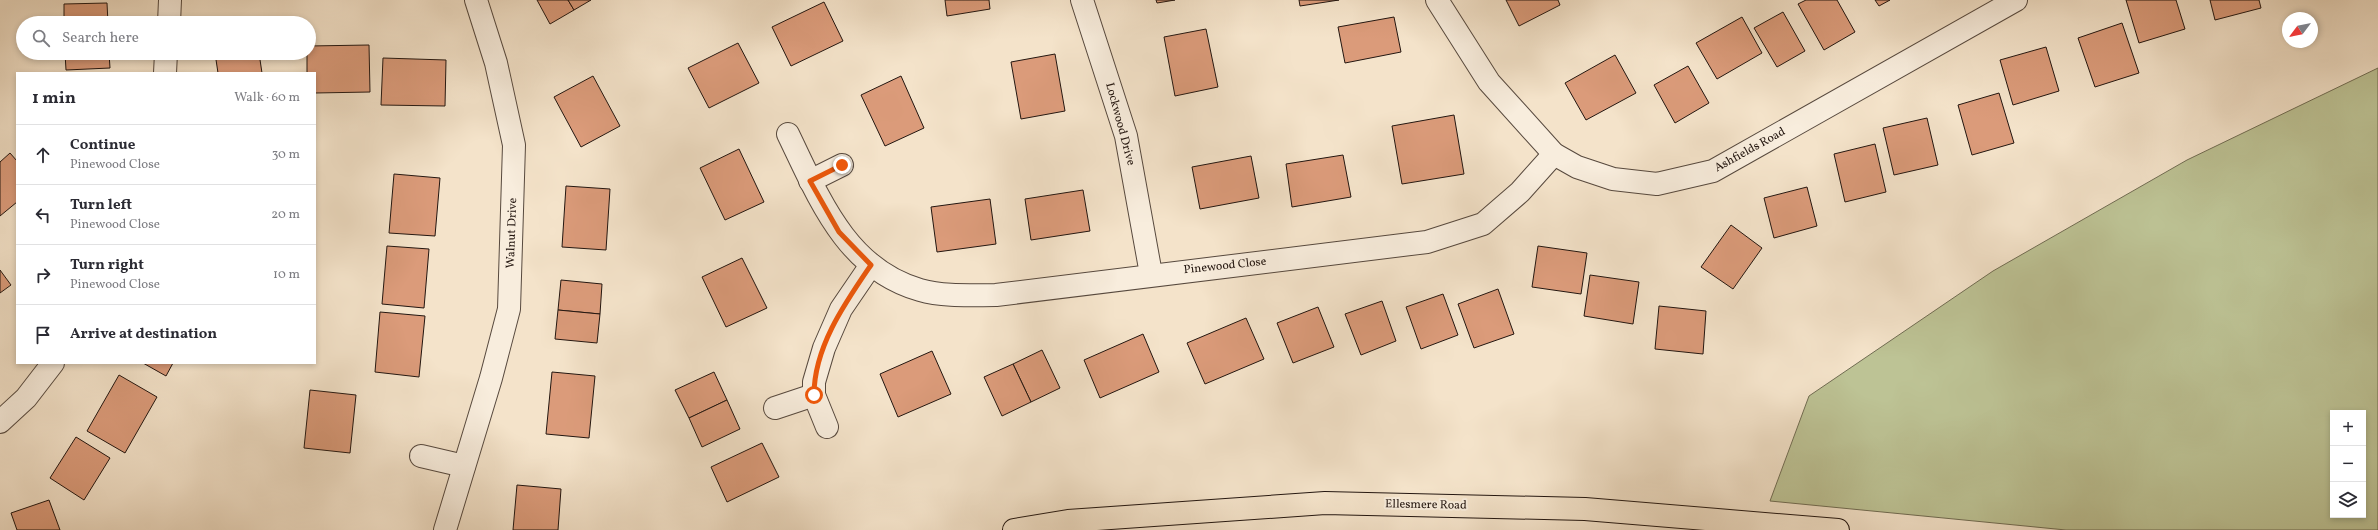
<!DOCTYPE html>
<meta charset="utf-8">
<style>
:root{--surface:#fff;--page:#f7f7f7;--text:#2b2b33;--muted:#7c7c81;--line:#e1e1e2}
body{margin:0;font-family:Vollkorn,serif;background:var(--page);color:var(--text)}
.controls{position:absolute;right:12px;bottom:12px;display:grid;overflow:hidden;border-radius:0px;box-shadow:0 2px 6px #0003}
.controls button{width:36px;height:36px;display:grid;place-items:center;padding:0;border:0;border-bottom:1px solid var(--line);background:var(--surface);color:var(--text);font:20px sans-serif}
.compass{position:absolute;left:2282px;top:12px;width:36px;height:36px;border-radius:50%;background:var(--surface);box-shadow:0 2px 6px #0003;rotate:238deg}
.stop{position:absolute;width:12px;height:12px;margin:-9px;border:3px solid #ea580c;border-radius:50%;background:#fff}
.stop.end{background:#ea580c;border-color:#fff;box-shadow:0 1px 4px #0008}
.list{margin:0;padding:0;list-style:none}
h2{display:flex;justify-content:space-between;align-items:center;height:52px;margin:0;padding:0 16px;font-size:17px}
h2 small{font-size:13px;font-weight:400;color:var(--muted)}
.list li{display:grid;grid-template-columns:26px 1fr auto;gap:12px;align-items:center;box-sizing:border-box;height:60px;padding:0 16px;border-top:1px solid var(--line)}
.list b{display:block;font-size:15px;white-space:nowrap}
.list p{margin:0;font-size:13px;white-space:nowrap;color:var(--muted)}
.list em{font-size:13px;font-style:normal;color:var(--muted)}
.icon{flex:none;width:22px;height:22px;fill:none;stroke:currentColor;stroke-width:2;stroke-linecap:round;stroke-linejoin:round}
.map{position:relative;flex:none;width:2378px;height:530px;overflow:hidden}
.search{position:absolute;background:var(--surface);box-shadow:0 2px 6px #0003;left:16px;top:16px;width:300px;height:44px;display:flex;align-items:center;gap:10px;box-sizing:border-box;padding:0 14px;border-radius:22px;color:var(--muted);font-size:15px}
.panel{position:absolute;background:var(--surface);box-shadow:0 2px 6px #0003;left:16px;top:72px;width:300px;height:292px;border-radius:0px}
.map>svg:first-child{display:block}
</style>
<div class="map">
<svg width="2378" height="530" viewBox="0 0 2378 530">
<rect width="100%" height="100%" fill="#f4e3ca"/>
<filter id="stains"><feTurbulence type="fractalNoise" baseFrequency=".005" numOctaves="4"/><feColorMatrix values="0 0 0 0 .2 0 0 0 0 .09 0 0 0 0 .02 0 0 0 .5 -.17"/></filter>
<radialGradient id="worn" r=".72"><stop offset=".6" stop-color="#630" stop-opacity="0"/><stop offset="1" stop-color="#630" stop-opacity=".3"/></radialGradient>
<path fill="#bdc395" stroke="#706c52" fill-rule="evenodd" d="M2378,68V530H2066L1770,501L1809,396L1993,271L2187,160ZM2333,413H2363V515H2333Z"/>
<g fill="#db9b7a" stroke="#231610">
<path d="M537,0H568L574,10L550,24Z"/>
<path d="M568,0H591L574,10Z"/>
<path d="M945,0H989L990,9L947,16Z"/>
<path d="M1156,0H1175L1157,3Z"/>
<path d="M1299,0H1339L1300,6Z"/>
<path d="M1506,0H1558L1560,5L1519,26Z"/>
<path d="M1806,0H1837L1855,32L1824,50L1798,4Z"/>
<path d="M1875,0H1890L1879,6Z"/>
<path d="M2126,0H2176L2185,29L2139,43Z"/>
<path d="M2210,0H2259L2261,8L2215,20Z"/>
<path d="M824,2L843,41L791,66L772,27Z"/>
<path d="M107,3L108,23H64V4Z"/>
<path d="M1783,12L1805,51L1777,67L1754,28Z"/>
<path d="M1394,17L1401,52L1345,63L1338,27Z"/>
<path d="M1742,17L1762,53L1717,79L1696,43Z"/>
<path d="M2122,23L2139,73L2095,87L2078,38Z"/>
<path d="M1206,29L1218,87L1175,96L1164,37Z"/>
<path d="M738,43L759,83L709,108L688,68Z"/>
<path d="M369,45L370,92L315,93V73H307V53H309V46Z"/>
<path d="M2046,47L2059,91L2013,105L2000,60Z"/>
<path d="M65,53H109L110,68L66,70Z"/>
<path d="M215,53H259L262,73H218Z"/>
<path d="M1055,54L1065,111L1021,119L1011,62Z"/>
<path d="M1615,55L1636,93L1586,120L1565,83Z"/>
<path d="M383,58L446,60L445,106L381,105Z"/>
<path d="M1688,66L1709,103L1675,123L1654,85Z"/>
<path d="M593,76L620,126L581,147L554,97Z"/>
<path d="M901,76L924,128L885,146L861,95Z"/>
<path d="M1999,93L2014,143L1972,155L1958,105Z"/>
<path d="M1454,115L1464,174L1402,184L1392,126Z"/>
<path d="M1927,118L1938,165L1894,175L1883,128Z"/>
<path d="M1875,144L1886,192L1845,202L1834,154Z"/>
<path d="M739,149L764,202L725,220L700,168Z"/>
<path d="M10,153L17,161V202L0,216V162Z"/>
<path d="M1343,155L1351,197L1292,207L1286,164Z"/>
<path d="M1251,156L1259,198L1200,209L1192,167Z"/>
<path d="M394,174L440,178L435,236L389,233Z"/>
<path d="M566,186L610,189L606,250L562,247Z"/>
<path d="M1807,187L1817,226L1774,238L1764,198Z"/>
<path d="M1083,190L1090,231L1031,240L1025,199Z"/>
<path d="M990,199L996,244L937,252L931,207Z"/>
<path d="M1731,225L1762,248L1733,289L1701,267Z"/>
<path d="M387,246L429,249L424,308L382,304Z"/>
<path d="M1538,246L1587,253L1581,294L1532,287Z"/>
<path d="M742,258L767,308L726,327L702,277Z"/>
<path d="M0,270L11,285L0,293Z"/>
<path d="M1590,275L1639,282L1633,324L1584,316Z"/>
<path d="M561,280L602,284L600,314L558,310Z"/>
<path d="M1498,289L1514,334L1474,348L1458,304Z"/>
<path d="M1443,294L1458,335L1421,349L1406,307Z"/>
<path d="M1382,301L1396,341L1361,355L1345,314Z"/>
<path d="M1659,306L1706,311L1703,354L1655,349Z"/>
<path d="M1318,307L1334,347L1293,363L1277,323Z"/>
<path d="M558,310L600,314L597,343L555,339Z"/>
<path d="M380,312L425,316L419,377L375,372Z"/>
<path d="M1246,318L1264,359L1205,384L1187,343Z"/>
<path d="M1143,334L1159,372L1100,398L1084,360Z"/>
<path d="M1042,350L1060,388L1031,402L1013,364Z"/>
<path d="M932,351L951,394L898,417L880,374Z"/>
<path d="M143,363H173L166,376Z"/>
<path d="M1013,364L1031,402L1002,416L984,377Z"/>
<path d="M552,372L595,376L589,438L546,434Z"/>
<path d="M714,372L727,400L689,418L675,390Z"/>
<path d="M119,375L157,397L125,453L87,431Z"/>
<path d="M310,390L356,395L350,453L304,448Z"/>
<path d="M727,400L740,429L702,447L689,418Z"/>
<path d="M76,437L110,458L84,500L50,478Z"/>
<path d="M762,443L779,477L727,502L711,467Z"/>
<path d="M517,485L561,489L558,530H513Z"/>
<path d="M49,500L60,530H17L11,513Z"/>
</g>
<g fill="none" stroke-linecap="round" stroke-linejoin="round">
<defs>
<g id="street">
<path d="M1082,0L1126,136L1151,274"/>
<path d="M1437,0L1489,82L1554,154L1577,167L1613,179L1657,184L1713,171L2016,0"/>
<path d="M169,23L170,0"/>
<path d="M165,73L166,53"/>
<path d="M788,134C819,198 846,269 920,290C944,297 972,295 996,295L1427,242L1483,224L1520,192L1554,154"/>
<path d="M810,181L842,165"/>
<path d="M775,408L814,395"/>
<path d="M0,422L26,398L53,363"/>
<path d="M827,427L814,395V382L824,348L841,309L871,265"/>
<path d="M421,456L464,466"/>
<path d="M445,530L491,378L509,309L514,145L496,63L476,0"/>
</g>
<path id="primary" d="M1014,530L1068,521L1325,503L1585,509L1838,530"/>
</defs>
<use href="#street" stroke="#57493e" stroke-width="24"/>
<use href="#primary" stroke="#231610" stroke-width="24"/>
<use href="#street" stroke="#f8eddd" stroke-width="22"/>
<use href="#primary" stroke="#f4e3ca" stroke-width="22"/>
</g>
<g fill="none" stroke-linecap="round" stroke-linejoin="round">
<path stroke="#ea580c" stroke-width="5" d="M814,395C814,347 845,303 871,265L839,232L810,181L842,165"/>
</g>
<g text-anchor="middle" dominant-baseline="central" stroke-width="4" stroke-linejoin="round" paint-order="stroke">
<g font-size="12" fill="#231610" stroke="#f8eddd">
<text transform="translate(1120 124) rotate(75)">Lockwood Drive</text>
<text transform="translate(1750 150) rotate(-29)">Ashfields Road</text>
<text transform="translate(512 233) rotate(-88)">Walnut Drive</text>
<text transform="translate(1225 266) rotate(-6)">Pinewood Close</text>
<text transform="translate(1426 505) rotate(1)">Ellesmere Road</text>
</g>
</g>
<rect width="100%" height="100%" filter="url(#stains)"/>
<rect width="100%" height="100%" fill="url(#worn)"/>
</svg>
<div class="controls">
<button>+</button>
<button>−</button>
<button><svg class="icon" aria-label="layers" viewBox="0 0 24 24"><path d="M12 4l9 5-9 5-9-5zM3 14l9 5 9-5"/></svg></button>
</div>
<svg class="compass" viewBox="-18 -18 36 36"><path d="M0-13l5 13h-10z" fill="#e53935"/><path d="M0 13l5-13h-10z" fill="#7c7c81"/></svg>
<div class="stop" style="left:814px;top:395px"></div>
<div class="stop end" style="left:842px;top:165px"></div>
<div class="search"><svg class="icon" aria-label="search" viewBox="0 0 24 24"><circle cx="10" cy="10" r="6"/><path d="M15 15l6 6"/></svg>Search here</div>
<section class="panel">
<h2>1 min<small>Walk · 60 m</small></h2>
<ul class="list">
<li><svg class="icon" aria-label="ahead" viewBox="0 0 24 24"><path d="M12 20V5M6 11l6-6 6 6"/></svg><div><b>Continue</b><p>Pinewood Close</p></div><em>30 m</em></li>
<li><svg class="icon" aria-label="left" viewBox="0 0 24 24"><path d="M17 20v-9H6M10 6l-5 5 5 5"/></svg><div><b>Turn left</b><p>Pinewood Close</p></div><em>20 m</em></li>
<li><svg class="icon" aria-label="right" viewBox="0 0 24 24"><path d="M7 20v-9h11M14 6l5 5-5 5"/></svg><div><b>Turn right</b><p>Pinewood Close</p></div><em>10 m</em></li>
<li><svg class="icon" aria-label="arrive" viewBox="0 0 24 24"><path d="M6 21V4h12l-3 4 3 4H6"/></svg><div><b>Arrive at destination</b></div></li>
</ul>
</section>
</div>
